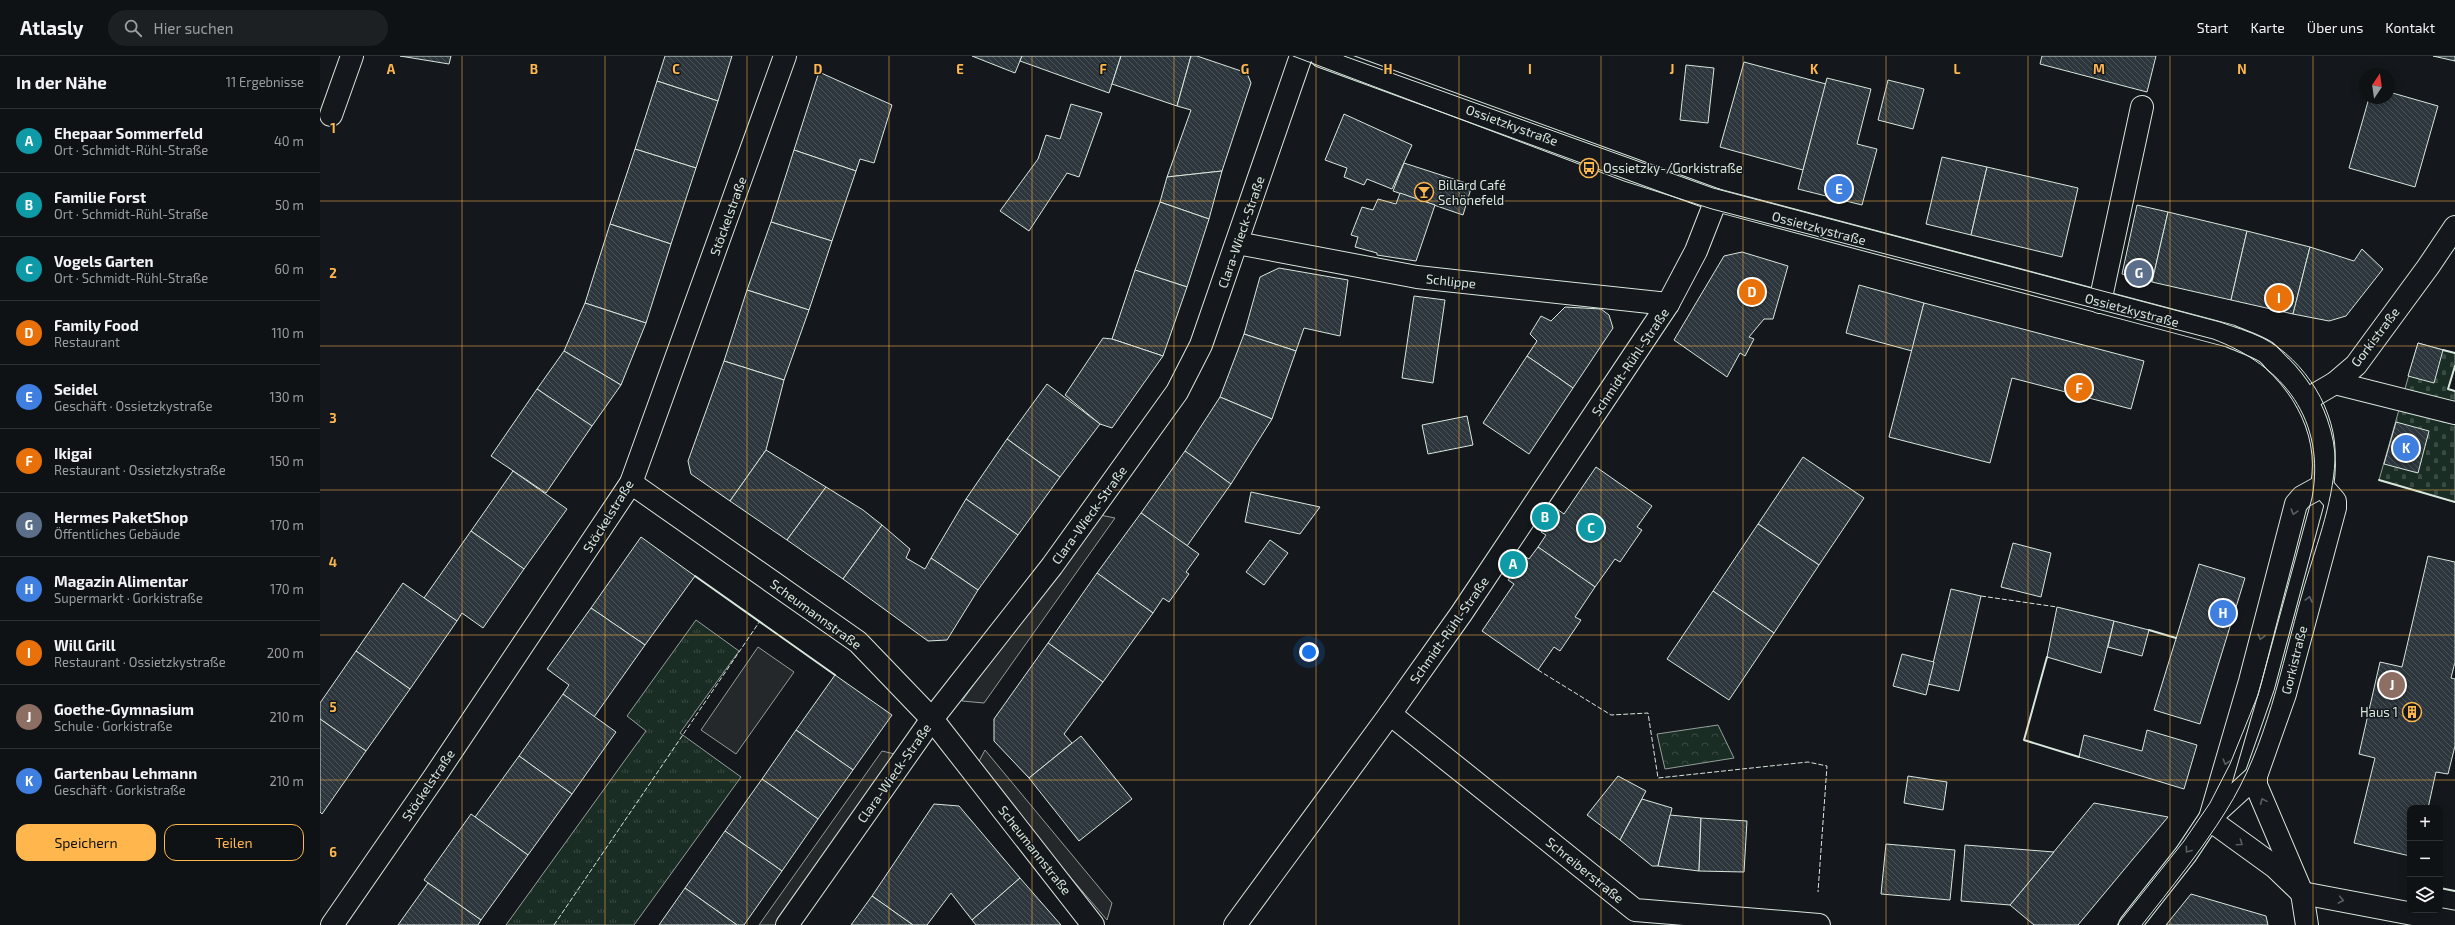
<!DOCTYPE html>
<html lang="de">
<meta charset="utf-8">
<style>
:root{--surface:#0f1215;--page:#1d2022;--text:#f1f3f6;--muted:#9b9ea0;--line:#2f3234;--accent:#ffb74d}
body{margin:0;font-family:"Exo 2",sans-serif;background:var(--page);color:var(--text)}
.controls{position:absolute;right:12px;bottom:12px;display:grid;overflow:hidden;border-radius:8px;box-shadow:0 2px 10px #0003}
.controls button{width:36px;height:36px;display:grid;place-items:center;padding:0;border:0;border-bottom:1px solid var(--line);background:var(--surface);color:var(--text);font:20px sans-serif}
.compass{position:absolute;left:2039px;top:12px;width:36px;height:36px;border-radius:50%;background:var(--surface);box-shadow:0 2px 10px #0003;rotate:13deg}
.you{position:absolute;left:989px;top:596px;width:14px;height:14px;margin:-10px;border:3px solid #fff;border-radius:50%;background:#1a73e8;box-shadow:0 0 0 6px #1a73e833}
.badge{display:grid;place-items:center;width:26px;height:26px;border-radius:50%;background:var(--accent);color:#fff;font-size:13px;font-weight:700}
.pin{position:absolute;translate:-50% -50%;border:2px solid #fff;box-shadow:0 1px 4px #0006}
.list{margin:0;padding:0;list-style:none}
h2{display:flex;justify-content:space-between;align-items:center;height:52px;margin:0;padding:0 16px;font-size:17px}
h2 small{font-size:13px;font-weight:400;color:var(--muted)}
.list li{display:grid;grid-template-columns:26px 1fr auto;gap:12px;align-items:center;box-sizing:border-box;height:64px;padding:0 16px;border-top:1px solid var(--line)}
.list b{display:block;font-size:15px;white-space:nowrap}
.list p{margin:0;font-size:13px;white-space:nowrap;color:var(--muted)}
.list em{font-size:13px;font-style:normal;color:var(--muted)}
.actions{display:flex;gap:8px;padding:12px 16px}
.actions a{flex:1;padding:9px 0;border:1px solid var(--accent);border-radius:12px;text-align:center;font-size:14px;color:var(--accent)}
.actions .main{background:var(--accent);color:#111}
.icon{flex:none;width:22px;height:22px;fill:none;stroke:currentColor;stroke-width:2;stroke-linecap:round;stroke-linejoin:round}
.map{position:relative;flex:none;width:2135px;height:869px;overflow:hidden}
header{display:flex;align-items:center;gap:24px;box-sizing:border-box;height:56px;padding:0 20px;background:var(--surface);border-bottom:1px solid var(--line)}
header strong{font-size:19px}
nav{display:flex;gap:22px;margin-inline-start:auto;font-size:14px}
.search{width:280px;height:36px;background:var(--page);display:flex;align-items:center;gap:10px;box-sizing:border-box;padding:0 14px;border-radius:22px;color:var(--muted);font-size:15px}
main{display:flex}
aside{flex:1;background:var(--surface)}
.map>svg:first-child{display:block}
</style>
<header>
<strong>Atlasly</strong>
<div class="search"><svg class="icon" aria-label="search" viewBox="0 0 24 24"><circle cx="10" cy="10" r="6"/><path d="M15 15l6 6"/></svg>Hier suchen</div>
<nav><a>Start</a><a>Karte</a><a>Über uns</a><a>Kontakt</a></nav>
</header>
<main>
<aside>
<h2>In der Nähe<small>11 Ergebnisse</small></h2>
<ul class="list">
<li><span class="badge" style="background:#0f9aa8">A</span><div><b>Ehepaar Sommerfeld</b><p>Ort · Schmidt-Rühl-Straße</p></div><em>40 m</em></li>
<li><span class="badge" style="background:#0f9aa8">B</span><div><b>Familie Forst</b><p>Ort · Schmidt-Rühl-Straße</p></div><em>50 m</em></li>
<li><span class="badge" style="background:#0f9aa8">C</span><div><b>Vogels Garten</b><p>Ort · Schmidt-Rühl-Straße</p></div><em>60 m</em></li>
<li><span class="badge" style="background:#e8710a">D</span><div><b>Family Food</b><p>Restaurant</p></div><em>110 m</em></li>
<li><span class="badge" style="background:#3f7fe0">E</span><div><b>Seidel</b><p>Geschäft · Ossietzkystraße</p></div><em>130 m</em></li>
<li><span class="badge" style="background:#e8710a">F</span><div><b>Ikigai</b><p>Restaurant · Ossietzkystraße</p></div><em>150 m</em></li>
<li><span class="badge" style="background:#5c6f8a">G</span><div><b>Hermes PaketShop</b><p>Öffentliches Gebäude</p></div><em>170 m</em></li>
<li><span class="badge" style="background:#3f7fe0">H</span><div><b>Magazin Alimentar</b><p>Supermarkt · Gorkistraße</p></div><em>170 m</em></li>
<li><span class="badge" style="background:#e8710a">I</span><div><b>Will Grill</b><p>Restaurant · Ossietzkystraße</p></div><em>200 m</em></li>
<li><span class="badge" style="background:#8d6e63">J</span><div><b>Goethe-Gymnasium</b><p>Schule · Gorkistraße</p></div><em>210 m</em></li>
<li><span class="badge" style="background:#3f7fe0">K</span><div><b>Gartenbau Lehmann</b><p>Geschäft · Gorkistraße</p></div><em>210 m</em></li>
</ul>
<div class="actions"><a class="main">Speichern</a><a>Teilen</a></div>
</aside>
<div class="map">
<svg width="2135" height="869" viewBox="0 0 2135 869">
<defs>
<pattern id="grass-tufts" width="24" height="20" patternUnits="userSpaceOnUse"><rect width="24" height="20" fill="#1a2d24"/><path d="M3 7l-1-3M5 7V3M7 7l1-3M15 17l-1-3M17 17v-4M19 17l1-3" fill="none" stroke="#3b4b43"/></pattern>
<pattern id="cemetery-stones" width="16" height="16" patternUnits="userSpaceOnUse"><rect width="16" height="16" fill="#1a2d24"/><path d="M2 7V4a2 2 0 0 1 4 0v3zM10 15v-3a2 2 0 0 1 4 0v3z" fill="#3b4b43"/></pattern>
<pattern id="park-crowns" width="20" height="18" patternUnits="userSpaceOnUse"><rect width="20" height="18" fill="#1a2d24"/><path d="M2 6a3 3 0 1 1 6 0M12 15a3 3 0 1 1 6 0" fill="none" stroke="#3b4b43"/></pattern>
<pattern id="building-back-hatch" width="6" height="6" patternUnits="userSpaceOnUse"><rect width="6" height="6" fill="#2c363c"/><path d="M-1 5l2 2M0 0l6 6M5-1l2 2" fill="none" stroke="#4a5358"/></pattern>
</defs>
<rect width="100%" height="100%" fill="#14181c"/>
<path fill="url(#grass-tufts)" stroke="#939e99" d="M376,564L419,595L360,677L421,721L314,869H186L326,675L307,660Z"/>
<path fill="url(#cemetery-stones)" stroke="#939e99" d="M2098,287L2135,297V310L2128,333L2135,335V446L2059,424Z"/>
<path fill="url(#park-crowns)" stroke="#939e99" d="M1398,669L1414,702L1345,713L1337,678Z"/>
<g fill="#24282b" stroke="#939e99">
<path d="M775,458L795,462L664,647L642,645Z"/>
<path d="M438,591L474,616L416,698L381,674Z"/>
<path d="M665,694L792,847L787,864L656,711Z"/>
<path d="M562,695L579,699L459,869H439Z"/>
</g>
<g fill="url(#building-back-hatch)" stroke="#d8e6dc">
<path d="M80,0H131L129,8Z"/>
<path d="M345,0H412L398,45L337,25Z"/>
<path d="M652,0H702L695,17Z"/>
<path d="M702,0H801L789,37L700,5Z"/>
<path d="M801,0H871L857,50L792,28Z"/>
<path d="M871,0H877L927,17L931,27L902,115L847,121L871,54L857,50Z"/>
<path d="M1722,0H1836L1827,36L1720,8Z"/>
<path d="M2113,0H2135V5Z"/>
<path d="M1424,6L1506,28L1483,114L1400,91Z"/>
<path d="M1366,9L1394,12L1388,67L1360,64Z"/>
<path d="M499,16L572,49L554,107L540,103L536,115L474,94Z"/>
<path d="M1507,22L1551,33L1537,88L1557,93L1542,149L1478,133Z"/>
<path d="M1568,24L1604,33L1593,73L1558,64Z"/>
<path d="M337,25L398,45L376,112L315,93Z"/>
<path d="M2069,36L2118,50L2095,131L2029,112L2049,42H2069Z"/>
<path d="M751,48L782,57L759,121L747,117L709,175L680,155L718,103L726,79L740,83Z"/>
<path d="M1024,58L1092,89L1072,133L1047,123L1044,129L1024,121L1027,112L1005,104Z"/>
<path d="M315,93L376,112L351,188L290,168Z"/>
<path d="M474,94L536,115L512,185L451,166Z"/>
<path d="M1622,101L1667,111L1651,179L1606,168Z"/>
<path d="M1084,107L1152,129L1143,159L1073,135Z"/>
<path d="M1667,111L1758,132L1742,201L1651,179Z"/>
<path d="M902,115L889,163L840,146L847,121Z"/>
<path d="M1080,137L1115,149L1096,205L1057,199V197L1035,191L1038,181L1031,179L1042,151L1053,154L1058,143L1076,148Z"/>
<path d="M840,146L889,163L867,231L815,214Z"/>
<path d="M1817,149L1848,156L1832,226L1802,218Z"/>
<path d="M1848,156L1927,175L1911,244L1832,226Z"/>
<path d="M451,166L512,185L489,254L427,234Z"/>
<path d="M290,168L351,188L326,267L265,247Z"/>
<path d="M1927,175L1990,191L1973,258L1911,244Z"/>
<path d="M1990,191L2034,205L2042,193L2063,213L2026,260L2009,265L1973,258Z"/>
<path d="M1422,196L1468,210L1453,263H1444L1429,281L1434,283L1425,300L1420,297L1407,321L1354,284L1404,200Z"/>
<path d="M959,212L1028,224L1020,280L984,272L976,295L924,278L940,221Z"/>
<path d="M815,214L867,231L843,300L792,283Z"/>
<path d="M1539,229L1604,247L1592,295L1526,277Z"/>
<path d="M427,234L489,254L464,324L404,305Z"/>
<path d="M1094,240L1125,244L1113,327L1082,322Z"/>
<path d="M265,247L326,267L301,329L244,295Z"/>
<path d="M1604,247L1824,305L1811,353L1692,322L1670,407L1569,381Z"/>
<path d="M1245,251L1281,253L1289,259L1293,272L1253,332L1207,300L1217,285L1210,278L1221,260L1231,265Z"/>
<path d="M924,278L976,295L952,363L900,341Z"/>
<path d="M783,282L792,283L843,300L792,372L780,368L745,339Z"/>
<path d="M2098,287L2123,294L2114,327L2088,320Z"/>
<path d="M244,295L301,329L272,370L217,333Z"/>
<path d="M1207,300L1253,332L1209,398L1163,367Z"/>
<path d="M404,305L464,324L446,394L410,445L371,418L368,405Z"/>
<path d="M727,328L780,368L740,421L687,383Z"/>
<path d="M217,333L272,370L226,437L171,400Z"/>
<path d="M900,341L952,363L911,428L865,395Z"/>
<path d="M1147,360L1153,389L1108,398L1102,369Z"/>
<path d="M2076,366L2109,375L2098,417L2064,408Z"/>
<path d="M687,383L740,421L698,479L646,443Z"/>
<path d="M446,394L506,431L467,484L410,445Z"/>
<path d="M865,395L911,428L867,490L821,457Z"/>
<path d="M1483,401L1544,442L1499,509L1438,468Z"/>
<path d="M1276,411L1332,450L1317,471L1322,474L1300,506L1295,503L1275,531L1218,491L1226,479L1221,476L1237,453L1244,458Z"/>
<path d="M193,415L247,453L204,513L151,475Z"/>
<path d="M506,431L543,454L562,469L523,523L467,484Z"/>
<path d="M931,436L1000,451L980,478L925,466Z"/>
<path d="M646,443L698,479L658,534L611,502Z"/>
<path d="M821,457L879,498L866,516L869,518L849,546L843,542L833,557L777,517Z"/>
<path d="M1438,468L1499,509L1454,577L1393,535Z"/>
<path d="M562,469L590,493L586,502L605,513L611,502L658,534L627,584L608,585L523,523Z"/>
<path d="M151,475L204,513L163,572L142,557L137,565L104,542Z"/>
<path d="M321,481L375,520L325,589L271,552Z"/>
<path d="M950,484L968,497L944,529L926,516Z"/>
<path d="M1693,487L1731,497L1721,541L1681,531Z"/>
<path d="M1218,491L1275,531L1255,561L1261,564L1240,595L1234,591L1218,614L1162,575L1194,528L1188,524L1204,500L1209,503Z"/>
<path d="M2108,500L2135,506V606L2131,622L2135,623V690L2128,718L2116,716L2108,752H2090V800L2034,787L2055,702L2039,698L2060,606L2082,611Z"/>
<path d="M1879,508L1925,522L1880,668L1834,654Z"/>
<path d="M777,517L833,557L783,626L728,587Z"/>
<path d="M83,527L137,565L90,633L36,595Z"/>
<path d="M1631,533L1661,540L1639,635L1608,628Z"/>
<path d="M1393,535L1454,577L1409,644L1347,603Z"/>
<path d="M1737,551L1794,565L1781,617L1727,601Z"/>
<path d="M271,552L325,589L274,661L243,638L249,629L227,613Z"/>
<path d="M1794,565L1829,574L1822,600L1788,591Z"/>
<path d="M728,587L783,626L744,678L752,687L709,722L674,685V663Z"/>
<path d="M36,595L90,633L46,695L0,663V647Z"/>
<path d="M1582,598L1614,606L1606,639L1573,630Z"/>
<path d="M515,619L572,659L533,714L476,674Z"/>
<path d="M243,638L296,676L252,738L199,700Z"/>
<path d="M0,663L46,695L2,758L0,756Z"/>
<path d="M476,674L533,714L498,763L442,723Z"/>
<path d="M1827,674L1877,689L1864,733L1759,701L1764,679L1822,695Z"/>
<path d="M761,680L812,743L759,785L709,722Z"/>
<path d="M199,700L252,738L208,799L155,761Z"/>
<path d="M1298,720L1326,735L1300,784L1267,759Z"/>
<path d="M1588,720L1627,726L1623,754L1584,747Z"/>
<path d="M442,723L498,763L462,815L405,775Z"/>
<path d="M1322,743L1352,752L1338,810H1332L1300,784Z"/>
<path d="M1774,747L1848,761L1758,869H1714L1690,849Z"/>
<path d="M614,748L639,750L700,822L652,864L631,837L607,869H593L552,840Z"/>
<path d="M151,758L208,799L161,864L104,824Z"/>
<path d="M1350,759L1381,762L1379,815L1338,810Z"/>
<path d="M1381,762L1427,765L1424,816L1379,815Z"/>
<path d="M405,775L462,815L424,869H417L365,832Z"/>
<path d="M1566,788L1635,794L1630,844L1561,838Z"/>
<path d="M1645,789L1734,796L1690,849L1641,845Z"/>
<path d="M700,822L741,869H656L652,864Z"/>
<path d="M108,827L161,864L158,869H78Z"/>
<path d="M365,832L417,869H339Z"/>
<path d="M1871,838L1946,860L1948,869H1846Z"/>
<path d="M552,840L593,869H531Z"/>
</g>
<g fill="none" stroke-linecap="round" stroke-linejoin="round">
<defs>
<g id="minor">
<path d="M11,59L32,0"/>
<path d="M917,187L1097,221L1348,248"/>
<path d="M1780,246L1822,51"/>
<path d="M2015,327L2135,357"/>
<path d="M311,427L538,586L612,663L773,869"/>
<path d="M1070,658L1315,854L1499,869"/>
<path d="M1982,837L2135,866"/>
<path d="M12,869L115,720L311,427L465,0"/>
<path d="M467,869L612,663L732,510L857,336L881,289L981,0"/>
<path d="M915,869L1070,658L1141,558L1348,248L1376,195L1396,144"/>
<path d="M1810,869L1866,798L1890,762L1936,720"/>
</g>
<g id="major">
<path d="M1001,0L1396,144L1910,280C1921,285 1935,289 1946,296C1951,300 1956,307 1961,311C1992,343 2010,386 2002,430L1982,441L1976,448L1930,625L1890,762L1897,769L1955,811L1982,837"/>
<path d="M1986,344L2015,327L2036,309L2108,211L2135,171"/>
<path d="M1987,869L1982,837L1936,729V720L1965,638L2015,452V445L2002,430"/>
</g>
</defs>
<use href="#minor" stroke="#d8e6dc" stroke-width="24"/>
<use href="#major" stroke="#d8e6dc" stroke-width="24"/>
<use href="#minor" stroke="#14181c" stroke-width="22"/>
<use href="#major" stroke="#14181c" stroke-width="22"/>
<g stroke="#d8e6dc" stroke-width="1">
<path d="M973,0L1304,125L1392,153L1893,283C1964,310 2006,364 1992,442L1938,639L1910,708L1890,747L1864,785L1797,869"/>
<path d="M1024,0L1393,132L1900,266C1914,271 1929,275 1943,282C1985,304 2018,356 2015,404C2013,449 1994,495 1982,538C1961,611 1947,690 1906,755C1881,795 1851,832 1822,869"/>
</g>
<g stroke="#d8e6dc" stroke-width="1" stroke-dasharray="5 2" stroke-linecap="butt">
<path d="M1661,540L1737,551"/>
<path d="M1218,614L1291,659L1328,657L1338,722L1488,706L1507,710L1498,836"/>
<path d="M234,869L440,565"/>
</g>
<g stroke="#d8e6dc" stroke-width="2">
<path d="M2123,294L2135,297"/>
<path d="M2135,310L2128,333L2135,335"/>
<path d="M2059,424L2135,446"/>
<path d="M375,520L515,619"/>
<path d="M1829,574L1856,582"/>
<path d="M1727,601L1704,684L1759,701"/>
<path d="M2120,832L2135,835"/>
</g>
</g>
<defs><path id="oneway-chevron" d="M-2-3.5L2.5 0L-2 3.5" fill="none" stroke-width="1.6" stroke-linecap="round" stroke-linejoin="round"/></defs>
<g stroke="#59605f">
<use href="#oneway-chevron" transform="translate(1974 456) rotate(106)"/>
<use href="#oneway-chevron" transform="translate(1989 543) rotate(-75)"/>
<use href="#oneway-chevron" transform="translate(1941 581) rotate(104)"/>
<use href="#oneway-chevron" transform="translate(1906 706) rotate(105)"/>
<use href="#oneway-chevron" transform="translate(1943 745) rotate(-114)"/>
<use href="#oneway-chevron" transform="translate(1920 787) rotate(35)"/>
<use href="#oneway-chevron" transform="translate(1868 794) rotate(126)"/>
<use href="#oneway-chevron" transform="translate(2021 844) rotate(11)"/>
</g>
<path fill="none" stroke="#ffb74d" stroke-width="1" stroke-opacity="0.55" d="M142,0V869M285,0V869M427,0V869M569,0V869M712,0V869M854,0V869M996,0V869M1139,0V869M1281,0V869M1423,0V869M1566,0V869M1708,0V869M1850,0V869M1993,0V869M0,145H2135M0,290H2135M0,434H2135M0,579H2135M0,724H2135"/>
<defs>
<symbol id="bus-ring" viewBox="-11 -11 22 22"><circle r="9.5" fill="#14181c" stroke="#ffb74d" stroke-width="1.5"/><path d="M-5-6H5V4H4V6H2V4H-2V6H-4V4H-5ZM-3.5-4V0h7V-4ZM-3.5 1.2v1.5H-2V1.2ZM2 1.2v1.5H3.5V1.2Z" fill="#ffb74d"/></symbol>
<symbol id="bar-ring" viewBox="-11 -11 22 22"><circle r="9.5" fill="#14181c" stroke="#ffb74d" stroke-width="1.5"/><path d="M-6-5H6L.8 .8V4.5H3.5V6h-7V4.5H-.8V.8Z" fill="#ffb74d"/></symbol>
<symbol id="building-ring" viewBox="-11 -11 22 22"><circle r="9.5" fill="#14181c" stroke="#ffb74d" stroke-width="1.5"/><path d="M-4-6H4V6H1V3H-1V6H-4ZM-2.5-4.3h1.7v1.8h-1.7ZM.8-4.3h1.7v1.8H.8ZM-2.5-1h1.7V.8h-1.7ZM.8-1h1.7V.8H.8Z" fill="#ffb74d"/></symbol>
</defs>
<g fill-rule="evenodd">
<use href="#bus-ring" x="1258" y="101" width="22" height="22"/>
<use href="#bar-ring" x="1093" y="125" width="22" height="22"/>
<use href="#building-ring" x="2081" y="645" width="22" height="22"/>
</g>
<g text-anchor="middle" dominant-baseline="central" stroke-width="3" stroke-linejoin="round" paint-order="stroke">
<g font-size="13" fill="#d8e6dc" stroke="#14181c">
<text transform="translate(1192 69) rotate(20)">Ossietzkystraße</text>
<text transform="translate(408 160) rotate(-70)">Stöckelstraße</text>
<text transform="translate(1499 172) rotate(15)">Ossietzkystraße</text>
<text transform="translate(921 176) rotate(-71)">Clara-Wieck-Straße</text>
<text transform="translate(1131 225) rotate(6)">Schlippe</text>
<text transform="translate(1812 254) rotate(15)">Ossietzkystraße</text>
<text transform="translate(2055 281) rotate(-53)">Gorkistraße</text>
<text transform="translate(1310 306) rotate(-56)">Schmidt-Rühl-Straße</text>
<text transform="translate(769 459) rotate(-54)">Clara-Wieck-Straße</text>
<text transform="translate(288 460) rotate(-58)">Stöckelstraße</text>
<text transform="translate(496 558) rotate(36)">Scheumannstraße</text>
<text transform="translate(1129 574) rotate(-55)">Schmidt-Rühl-Straße</text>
<text transform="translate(1974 604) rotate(-76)">Gorkistraße</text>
<text transform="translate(574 717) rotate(-55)">Clara-Wieck-Straße</text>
<text transform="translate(108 729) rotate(-56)">Stöckelstraße</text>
<text transform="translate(715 794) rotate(52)">Scheumannstraße</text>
<text transform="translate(1265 814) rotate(39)">Schreiberstraße</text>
</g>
<g font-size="13" fill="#d8e6dc" stroke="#14181c" text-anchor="start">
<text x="1283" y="112">Ossietzky-/Gorkistraße</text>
<text x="1118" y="129">Billard Café<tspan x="1118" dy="15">Schönefeld</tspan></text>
<text x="2078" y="656" text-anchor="end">Haus 1</text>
</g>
</g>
<g font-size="13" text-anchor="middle" font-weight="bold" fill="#ffb74d" stroke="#14181c" stroke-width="3" stroke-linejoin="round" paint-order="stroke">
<text x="71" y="18">A</text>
<text x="214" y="18">B</text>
<text x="356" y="18">C</text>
<text x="498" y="18">D</text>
<text x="640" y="18">E</text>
<text x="783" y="18">F</text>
<text x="925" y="18">G</text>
<text x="1068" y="18">H</text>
<text x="1210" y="18">I</text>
<text x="1352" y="18">J</text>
<text x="1494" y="18">K</text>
<text x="1637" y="18">L</text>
<text x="1779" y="18">M</text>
<text x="1922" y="18">N</text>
<text x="13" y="77">1</text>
<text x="13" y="222">2</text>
<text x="13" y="367">3</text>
<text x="13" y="511">4</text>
<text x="13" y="656">5</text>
<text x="13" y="801">6</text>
</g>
</svg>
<div class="controls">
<button>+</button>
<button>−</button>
<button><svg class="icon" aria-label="layers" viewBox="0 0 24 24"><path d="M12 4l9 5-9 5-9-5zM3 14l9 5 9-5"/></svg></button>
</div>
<svg class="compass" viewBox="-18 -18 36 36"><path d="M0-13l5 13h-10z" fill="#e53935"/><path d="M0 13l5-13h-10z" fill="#9b9ea0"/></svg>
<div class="you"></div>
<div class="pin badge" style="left:1193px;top:508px;background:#0f9aa8">A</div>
<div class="pin badge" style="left:1225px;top:461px;background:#0f9aa8">B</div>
<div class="pin badge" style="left:1271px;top:472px;background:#0f9aa8">C</div>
<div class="pin badge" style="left:1432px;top:236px;background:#e8710a">D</div>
<div class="pin badge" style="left:1519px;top:133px;background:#3f7fe0">E</div>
<div class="pin badge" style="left:1759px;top:332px;background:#e8710a">F</div>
<div class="pin badge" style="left:1819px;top:217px;background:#5c6f8a">G</div>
<div class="pin badge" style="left:1903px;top:557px;background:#3f7fe0">H</div>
<div class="pin badge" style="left:1959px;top:242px;background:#e8710a">I</div>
<div class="pin badge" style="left:2072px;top:629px;background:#8d6e63">J</div>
<div class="pin badge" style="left:2086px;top:392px;background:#3f7fe0">K</div>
</div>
</main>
